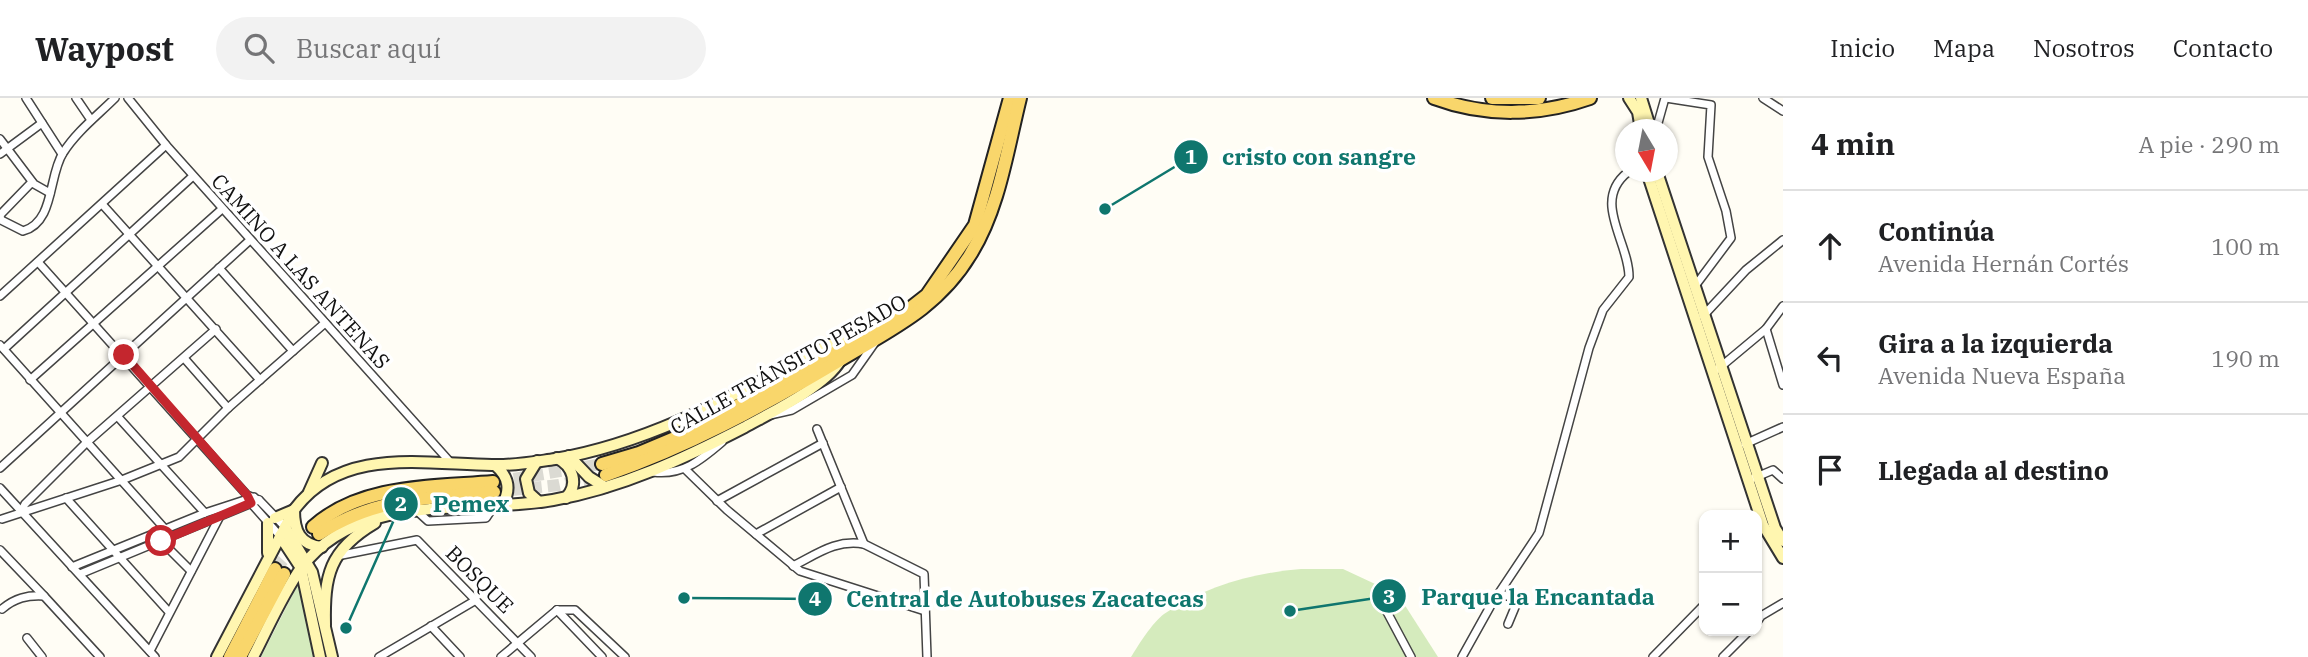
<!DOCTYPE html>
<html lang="es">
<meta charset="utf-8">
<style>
:root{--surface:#fff;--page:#f2f2f2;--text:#202124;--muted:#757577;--line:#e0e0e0}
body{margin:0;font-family:"IBM Plex Serif",serif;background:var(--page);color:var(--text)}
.controls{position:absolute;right:21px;bottom:21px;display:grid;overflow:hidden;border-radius:14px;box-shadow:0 2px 5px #0004}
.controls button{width:63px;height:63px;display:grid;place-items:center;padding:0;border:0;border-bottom:2px solid var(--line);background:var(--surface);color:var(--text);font:35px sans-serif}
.compass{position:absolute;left:1615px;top:21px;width:63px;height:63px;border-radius:50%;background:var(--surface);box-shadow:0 2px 5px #0004;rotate:170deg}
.stop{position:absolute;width:21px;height:21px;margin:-16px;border:5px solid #c4262e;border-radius:50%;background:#fff}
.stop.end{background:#c4262e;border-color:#fff;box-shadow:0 2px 7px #0008}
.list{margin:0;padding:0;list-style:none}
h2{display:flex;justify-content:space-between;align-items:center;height:91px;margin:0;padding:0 28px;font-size:30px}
h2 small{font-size:23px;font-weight:400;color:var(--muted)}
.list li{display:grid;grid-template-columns:46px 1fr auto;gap:21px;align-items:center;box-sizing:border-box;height:112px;padding:0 28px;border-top:2px solid var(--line)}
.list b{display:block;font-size:26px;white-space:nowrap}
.list p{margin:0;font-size:23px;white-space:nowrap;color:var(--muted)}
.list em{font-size:23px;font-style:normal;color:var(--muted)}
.icon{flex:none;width:38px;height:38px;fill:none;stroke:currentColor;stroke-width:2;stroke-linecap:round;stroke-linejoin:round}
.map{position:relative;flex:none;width:1783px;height:559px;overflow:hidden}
header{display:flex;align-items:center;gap:42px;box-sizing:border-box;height:98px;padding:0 35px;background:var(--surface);border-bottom:2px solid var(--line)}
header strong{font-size:33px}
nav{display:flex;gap:38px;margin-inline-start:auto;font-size:24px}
.search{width:490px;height:63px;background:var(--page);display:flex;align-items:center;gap:18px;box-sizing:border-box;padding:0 24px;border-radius:38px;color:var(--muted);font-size:26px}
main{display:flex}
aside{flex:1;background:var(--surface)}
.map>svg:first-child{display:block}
</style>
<header>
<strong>Waypost</strong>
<div class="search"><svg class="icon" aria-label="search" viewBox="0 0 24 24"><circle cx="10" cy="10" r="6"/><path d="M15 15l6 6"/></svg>Buscar aquí</div>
<nav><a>Inicio</a><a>Mapa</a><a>Nosotros</a><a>Contacto</a></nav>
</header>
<main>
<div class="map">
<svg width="1783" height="559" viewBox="0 0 1783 559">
<rect width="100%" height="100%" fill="#fffdf5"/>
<g fill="#d5ebbd">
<path d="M1301,471H1343L1388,492L1406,509L1438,559H1131C1139,546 1152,525 1164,516C1205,488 1253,475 1301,471Z"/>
<path d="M298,486L315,559H261Z"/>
</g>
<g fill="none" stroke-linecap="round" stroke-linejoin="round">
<g stroke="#dbdad3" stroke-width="12" stroke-dasharray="12 6" stroke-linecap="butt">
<path d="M496,384L602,366"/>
<path d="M494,394L559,387L601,378"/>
<path d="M275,471L313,429"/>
</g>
<defs>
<g id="street">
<path d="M26,0L62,56"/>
<path d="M76,0L91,22"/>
<path d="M128,0L166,47L451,365"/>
<path d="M1666,0L1711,7L1708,59L1726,113L1731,140L1695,188"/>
<path d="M1763,0L1783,13"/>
<path d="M1656,32L1665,0"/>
<path d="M0,41L34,86L50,95"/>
<path d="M0,56L42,25"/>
<path d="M102,106L260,282"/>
<path d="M0,117L32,84"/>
<path d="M0,118L1,122L23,133C55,124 48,78 63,55C76,34 98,17 115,0"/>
<path d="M38,164L247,397L259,402L285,429"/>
<path d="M219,170L293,253"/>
<path d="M0,198L166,47"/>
<path d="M1703,218L1746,172L1783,142"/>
<path d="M1766,231L1783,287"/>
<path d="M0,247L165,431"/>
<path d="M4,251L193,78"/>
<path d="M184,260L228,310"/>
<path d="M1718,271L1766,231L1783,208"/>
<path d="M30,282L222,111"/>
<path d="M770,317L792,312L852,277L876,243"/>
<path d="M118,319L205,415"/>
<path d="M817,331L864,446L924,476L927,559"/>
<path d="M1745,346L1783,329"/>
<path d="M0,370L250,142"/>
<path d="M685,371L727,412L800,473L925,513"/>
<path d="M653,374C682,378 701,362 722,344"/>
<path d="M1754,380L1773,372L1783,381"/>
<path d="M0,390L155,559"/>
<path d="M66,400L169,514"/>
<path d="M717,403L823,345"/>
<path d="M250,404L280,438"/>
<path d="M417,413L428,423L486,420L494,408"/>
<path d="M21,414L25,406L86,345L216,231"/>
<path d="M2,421L122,382L179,359L228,310L325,225"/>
<path d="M756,436L841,389"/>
<path d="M161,443L191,473"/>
<path d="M0,452L44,498"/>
<path d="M337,458L417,442L531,559"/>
<path d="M793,468C817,456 836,441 864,446"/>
<path d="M72,469L205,415L254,399"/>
<path d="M80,476L259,402"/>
<path d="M1499,495L1518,502L1508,526"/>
<path d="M2,511C15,500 27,497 44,498L100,559"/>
<path d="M557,512H575L625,559"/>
<path d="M557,512L602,559"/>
<path d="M1387,514L1411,559"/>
<path d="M1757,524L1761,518L1783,505"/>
<path d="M431,528L460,559"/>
<path d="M27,540L42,559"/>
<path d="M150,553L219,420"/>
<path d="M379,559L476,502"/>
<path d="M501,559L557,512"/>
<path d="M1462,559L1491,507L1539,435L1589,250L1603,212L1629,179C1629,143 1591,103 1628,74"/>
<path d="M1653,559L1704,507"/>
<path d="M1723,559L1749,533"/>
</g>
<g id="secondary">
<path d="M1629,0L1638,14L1641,32"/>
<path d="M1641,0L1651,32"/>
<path d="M1647,74L1763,427L1783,460"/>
<path d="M1657,74L1775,430L1783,443"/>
<path d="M569,358L589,379L605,389"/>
<path d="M557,360C573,368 579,386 566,400"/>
<path d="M537,363L526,381L529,395L539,404"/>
<path d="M495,367C509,379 511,392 502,407"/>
<path d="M309,394L322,365"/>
<path d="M275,420L294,412C294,433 300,447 322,449"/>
<path d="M285,429L312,474L332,559"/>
<path d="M280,438L301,470L320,559"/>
<path d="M268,455V425"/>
<path d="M325,527C324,478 329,452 375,425"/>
<path d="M217,559L294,412C341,348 423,366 492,367C513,368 534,364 555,361C655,344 741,293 829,247L857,240"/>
<path d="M253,559C268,530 282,497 301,470C359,392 469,417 553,402C621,390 683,361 745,329C772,314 824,289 840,263"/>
</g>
<g id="primary">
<path d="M1434,0C1485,19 1539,18 1590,0"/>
<path d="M1492,0H1539"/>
<path d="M602,366L639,355L689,334L895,222L927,197L975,127L1010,0"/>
<path d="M606,377C688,349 761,309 835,265C887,233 937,212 970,157C999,111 1007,52 1020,0"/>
<path d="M313,429C360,386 433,389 493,384"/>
<path d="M319,436C375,399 430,400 494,394"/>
<path d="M230,559L275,471"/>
<path d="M240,559L284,476"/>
</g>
</defs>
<use href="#street" stroke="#444" stroke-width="10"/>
<use href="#secondary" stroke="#333" stroke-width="14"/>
<use href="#primary" stroke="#222" stroke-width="16"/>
<use href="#street" stroke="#fff" stroke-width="7"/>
<use href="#secondary" stroke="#fff6b0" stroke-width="10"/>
<use href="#primary" stroke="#f9d66b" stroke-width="12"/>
</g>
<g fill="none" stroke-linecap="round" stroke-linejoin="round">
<path stroke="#c4262e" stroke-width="9" d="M124,257L247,397L251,405L161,443"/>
</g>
<g text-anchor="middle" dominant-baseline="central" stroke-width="7" stroke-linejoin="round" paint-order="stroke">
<g font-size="21" fill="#111" stroke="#fff">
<text transform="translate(301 173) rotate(48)">CAMINO A LAS ANTENAS</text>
<text transform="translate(788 266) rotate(-29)">CALLE TRÁNSITO PESADO</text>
<text transform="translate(480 481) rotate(45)">BOSQUE</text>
</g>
</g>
<path fill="none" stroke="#0f766e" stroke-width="2.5" d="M1105 111L1191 59M346 530L401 406M1290 513L1389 498M684 500L815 501"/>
<g fill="#0f766e" stroke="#fff" stroke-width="2.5">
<circle cx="1105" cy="111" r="7"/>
<circle cx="346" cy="530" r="7"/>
<circle cx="1290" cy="513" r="7"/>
<circle cx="684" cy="500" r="7"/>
<circle cx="1191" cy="59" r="18"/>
<circle cx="401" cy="406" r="18"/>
<circle cx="1389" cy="498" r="18"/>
<circle cx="815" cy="501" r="18"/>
</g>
<g font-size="21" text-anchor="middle" font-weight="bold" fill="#fff">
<text x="1191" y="66">1</text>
<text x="401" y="413">2</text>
<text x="1389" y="506">3</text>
<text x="815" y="508">4</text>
</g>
<g font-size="23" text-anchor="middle" font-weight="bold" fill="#0f766e" stroke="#fff" stroke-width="7" stroke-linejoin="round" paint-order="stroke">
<text x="1319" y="67">cristo con sangre</text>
<text x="471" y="414">Pemex</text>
<text x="1538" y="507">Parque la Encantada</text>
<text x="1025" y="509">Central de Autobuses Zacatecas</text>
</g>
</svg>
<div class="controls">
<button>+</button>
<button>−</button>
</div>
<svg class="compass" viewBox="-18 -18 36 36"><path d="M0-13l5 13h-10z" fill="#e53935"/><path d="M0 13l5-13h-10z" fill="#757577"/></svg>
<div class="stop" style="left:161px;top:443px"></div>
<div class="stop end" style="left:124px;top:257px"></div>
</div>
<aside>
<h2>4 min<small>A pie · 290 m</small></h2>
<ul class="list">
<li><svg class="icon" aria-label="ahead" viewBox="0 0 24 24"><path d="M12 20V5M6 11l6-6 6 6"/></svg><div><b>Continúa</b><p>Avenida Hernán Cortés</p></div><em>100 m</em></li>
<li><svg class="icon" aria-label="left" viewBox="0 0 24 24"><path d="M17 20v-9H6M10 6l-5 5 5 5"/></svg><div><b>Gira a la izquierda</b><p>Avenida Nueva España</p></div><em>190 m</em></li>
<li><svg class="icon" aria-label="arrive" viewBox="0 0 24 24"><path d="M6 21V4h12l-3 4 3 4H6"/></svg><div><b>Llegada al destino</b></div></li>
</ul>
</aside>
</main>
